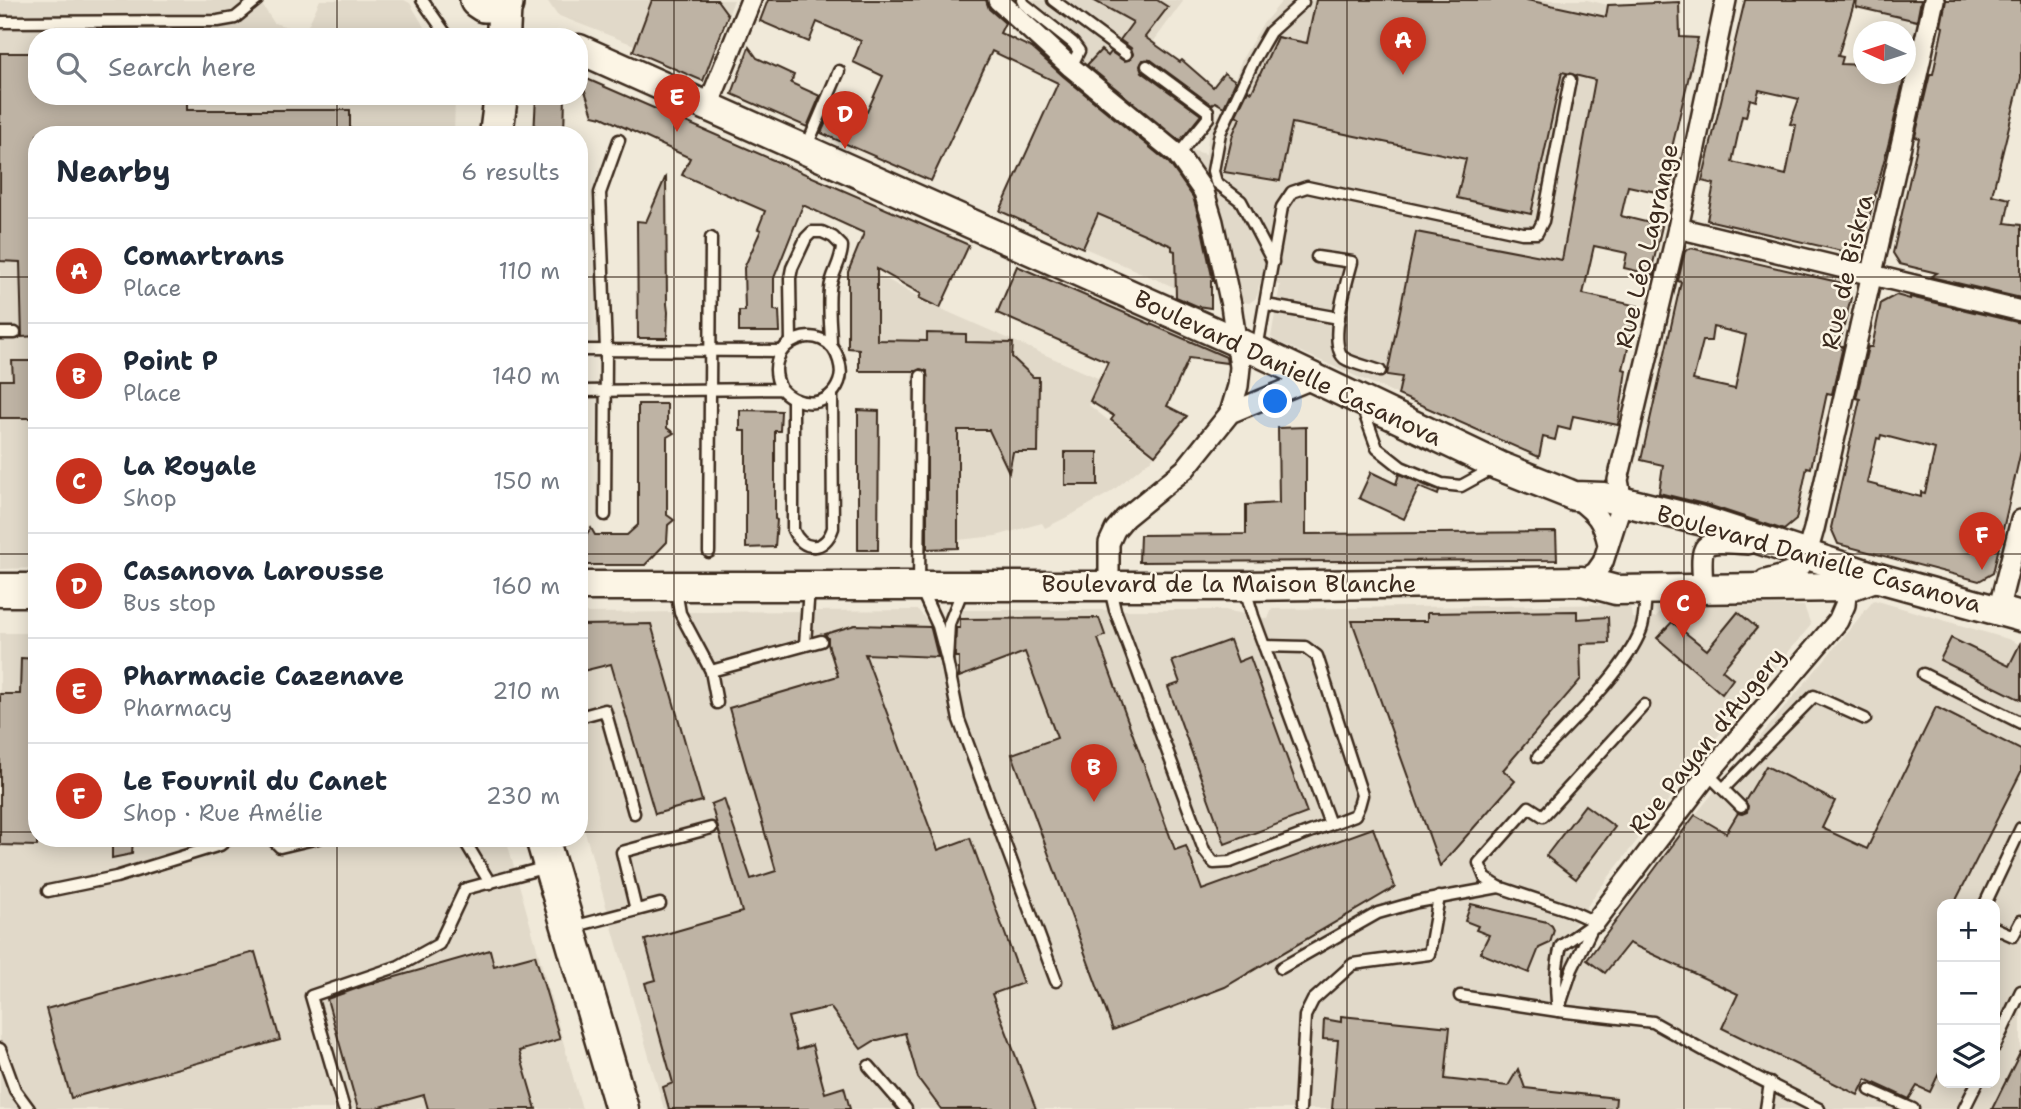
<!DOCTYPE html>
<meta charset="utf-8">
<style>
:root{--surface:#fff;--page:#f6f6f7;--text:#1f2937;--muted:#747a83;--line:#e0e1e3;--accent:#c8321e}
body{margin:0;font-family:"Shantell Sans",sans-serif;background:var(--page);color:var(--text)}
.controls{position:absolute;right:21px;bottom:21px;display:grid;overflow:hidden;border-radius:14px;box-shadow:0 4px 18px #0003}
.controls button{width:63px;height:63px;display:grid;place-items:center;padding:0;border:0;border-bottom:2px solid var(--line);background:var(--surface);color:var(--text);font:35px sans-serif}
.compass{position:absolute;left:1853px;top:21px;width:63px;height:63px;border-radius:50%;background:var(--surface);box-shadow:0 4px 18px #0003;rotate:273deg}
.you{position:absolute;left:1276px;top:402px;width:24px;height:24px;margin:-18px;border:5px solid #fff;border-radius:50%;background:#1a73e8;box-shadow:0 0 0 10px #1a73e833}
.badge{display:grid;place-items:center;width:46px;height:46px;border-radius:50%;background:var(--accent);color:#fff;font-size:23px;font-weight:700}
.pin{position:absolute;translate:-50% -58px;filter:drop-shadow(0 2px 4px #0008)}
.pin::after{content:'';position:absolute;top:37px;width:24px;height:21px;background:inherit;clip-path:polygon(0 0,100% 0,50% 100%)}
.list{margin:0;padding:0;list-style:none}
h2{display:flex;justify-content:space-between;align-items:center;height:91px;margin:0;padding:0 28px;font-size:30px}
h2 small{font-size:23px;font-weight:400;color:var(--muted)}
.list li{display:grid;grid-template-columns:46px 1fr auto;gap:21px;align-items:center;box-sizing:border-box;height:105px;padding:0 28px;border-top:2px solid var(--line)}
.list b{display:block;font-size:26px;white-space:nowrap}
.list p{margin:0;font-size:23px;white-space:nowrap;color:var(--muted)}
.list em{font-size:23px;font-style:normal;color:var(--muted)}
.icon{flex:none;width:38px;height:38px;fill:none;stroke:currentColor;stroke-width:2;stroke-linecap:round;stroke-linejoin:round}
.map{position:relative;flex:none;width:2021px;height:1109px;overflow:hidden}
.search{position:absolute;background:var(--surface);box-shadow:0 4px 18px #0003;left:28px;top:28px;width:560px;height:77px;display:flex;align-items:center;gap:18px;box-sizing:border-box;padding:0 24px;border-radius:28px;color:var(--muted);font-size:26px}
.panel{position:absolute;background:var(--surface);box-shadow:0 4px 18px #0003;left:28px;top:126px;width:560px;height:721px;border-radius:28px}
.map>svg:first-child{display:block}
</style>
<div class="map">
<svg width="2021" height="1109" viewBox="0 0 2021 1109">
<rect width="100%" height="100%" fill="#f0e9d9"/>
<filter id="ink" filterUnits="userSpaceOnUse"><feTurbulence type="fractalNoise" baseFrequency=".0143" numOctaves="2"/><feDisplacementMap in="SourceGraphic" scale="14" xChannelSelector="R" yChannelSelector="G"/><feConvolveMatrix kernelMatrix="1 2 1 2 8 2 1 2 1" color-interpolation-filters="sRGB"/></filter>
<g filter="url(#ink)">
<g fill="#e1d9c9" fill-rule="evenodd">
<path d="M0,0H259L274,23L305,32L320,0H404L410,3L430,37H37V96H455L454,135H37V568L0,569Z"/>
<path d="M547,0H734L703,81L633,51L634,45L557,15Z"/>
<path d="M1007,0H1184L1129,75L1112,95Z"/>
<path d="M1283,0H1587L1608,5L1562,261L1522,449L1276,341L1271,337L1280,285L1259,284L1258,294L1255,299L1249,303L1243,302L1237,299L1215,190L1185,151L1187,149L1206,154L1209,131L1235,91L1234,83L1241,61L1262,25Z"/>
<path d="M1065,69L1177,165L1199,204L1215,264H1210L1211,308L1177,303L1176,288L1000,211Z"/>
<path d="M875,273L939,308L1100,379L1089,405L1154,457L1111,492L1073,514L1045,528L1042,523L996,536L958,540V549H927V540H912V371H859V349L848,348V277Z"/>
<path d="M1874,600L2008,639L2021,645V1109H664L579,811V613L918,610L932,627L956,622L961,610H1225L1268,619L1272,609L1630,604L1632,618L1656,617L1666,604L1804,606L1811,625L1713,742L1595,895L1559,947L1587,960L1695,815ZM1942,904H1995V1083H1942Z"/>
<path d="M0,633H37V838H506L582,1109H0Z"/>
</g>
<g fill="#beb3a4" stroke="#3b2a1e" stroke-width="2" fill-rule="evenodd">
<path d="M652,0H717L728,15L703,81L633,51Z"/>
<path d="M768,0H986L989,9L1005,23L1000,33L1032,48L1063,76L1169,163L1193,197L1201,225L1213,281H1211V308L1197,306L1176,297L1175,251L1172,250V246L1098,214L1083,248L1000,211L1058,83L992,51L931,181L821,133L837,98L867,112L883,76L853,62L861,41L817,22L809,42L760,21Z"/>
<path d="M1093,0H1157L1168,7L1145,37L1180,62L1182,60L1213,87L1224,73L1236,81L1224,107L1215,102L1212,105L1151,60H1143L1140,66L1142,72L1201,115L1180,141L1087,65L1101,50L1108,56L1111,52L1124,61L1131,59L1133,54L1131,48L1120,40L1133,22Z"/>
<path d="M1316,0H1527L1606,17L1608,5L1679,2L1680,37L1698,38L1669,160L1676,162L1669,193L1665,192V194L1628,186L1621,216L1662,226L1652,268L1656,266L1654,275L1624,268L1627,253L1594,246L1583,294L1638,306L1623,369L1626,370L1618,425L1573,416L1570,430L1558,427L1555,440L1543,437L1539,457L1398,395L1402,377L1387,375L1416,232L1562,260L1595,80L1562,72L1531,214L1457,198L1466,159L1292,123L1280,181L1224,172L1233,134L1240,118L1236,115L1248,90L1252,92L1277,37L1307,43Z"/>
<path d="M1745,0H1855L1838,56L1843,57L1841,64L1864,65V74H1905L1889,142L1863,241L1846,252L1707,220L1714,184L1702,181ZM1759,90L1799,99L1790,124L1796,125L1786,175L1732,162L1742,116L1746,117L1750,99L1756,101Z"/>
<path d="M1857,0H1921L1917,21L1856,7Z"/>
<path d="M1946,0H2021V78L1992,195L2010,199L2005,223L2021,225V298L1931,277L1937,273L1900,264L1893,253L1919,138L1915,137L1930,74H1933L1943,27L1941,26Z"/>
<path d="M749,47L757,58L794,75L791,83L820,96L807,127L732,94Z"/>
<path d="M0,53H37V96H187V110H350V135H37V336L22,337L20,262L0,261Z"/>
<path d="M580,76L969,245L940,308L919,298L921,294L877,269V340L927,341V333L966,334V342L1013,343L1012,357L1033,377H1039L1038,452H1013L1009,472L989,430H958V548L927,549V371L920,369L916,371H859V349L848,348V272L864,233L803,205L774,278V310L779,311L780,332H739V311H745L744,268L761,230L758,229L765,211L682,175L690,158L602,117L593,115Z"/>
<path d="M536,96H565L564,135H534Z"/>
<path d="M666,176L667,304L668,312L667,338H638L637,221L646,222Z"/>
<path d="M1691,248L1842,283L1851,298L1839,346H1843L1832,394L1827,393L1811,468L1807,467L1796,520L1784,530L1708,505L1659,493L1663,465L1641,460L1681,282L1678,281L1685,251ZM1713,327L1746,335L1735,389L1693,380L1703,341H1711Z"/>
<path d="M1017,266L1226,357L1227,363L1189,358L1167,406L1187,416L1155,455L1111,420L1114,416L1090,401L1108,362L997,313Z"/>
<path d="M1896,295L1910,299V297L2021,323V451L1993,573L1979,581L1838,544L1831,528L1860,399L1856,398L1868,347H1872L1881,303ZM1881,435L1935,449L1925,493L1921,492V497L1867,483L1877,438L1880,439Z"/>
<path d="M12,361H37V418H0V380H13Z"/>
<path d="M638,404H667V428L674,433L667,437V515L674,520L668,525L667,542L645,565H579V535H586L591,528L595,535H627L638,525Z"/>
<path d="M740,410L781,411L780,431H775V519L777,520L775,547L746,548V431H740Z"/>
<path d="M858,410L879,411L878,550H858Z"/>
<path d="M1306,427V534L1556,532L1557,560L1139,562L1140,535L1246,534V505L1279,503L1278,428Z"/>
<rect x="1065" y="452" width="33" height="33"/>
<path d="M1371,472L1396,484L1399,474L1439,491L1438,495L1419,487L1404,519L1359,498Z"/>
<path d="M1577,611V619L1608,617L1609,643L1580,644L1581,679L1503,770L1515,781L1440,866L1352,621H1427V613Z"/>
<path d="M1738,612L1757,628L1722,670L1733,679L1722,694L1657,638L1672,622L1707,650Z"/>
<path d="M1099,618L1105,635L1098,639L1175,850L1186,846L1202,890L1373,828L1395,887L1225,987L1113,1030L1012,754L1057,738L1025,652L959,677V657H955L956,628H960V619Z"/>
<path d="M651,624L702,801L655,814L611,664L579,672V625Z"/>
<path d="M855,625L930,627L931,629L938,657L865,654L938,850L970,838L1023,983L992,994L1036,1109H941L918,1078L905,1033L874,1041L861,1049L830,1007L788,1017L797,1050L812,1045L825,1093L844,1087L850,1109H669L663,1087L673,1083L645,983L656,980L645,940L742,912L711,804L724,799L751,879L776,871L729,708L838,676L828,644V638L825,634Z"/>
<path d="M1951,638L2009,666L2021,642V700L1940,660Z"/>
<path d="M1230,640L1238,662L1250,657L1307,813L1225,844L1168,687L1180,683L1172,661Z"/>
<path d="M21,658L37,659V846L0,845V694H20Z"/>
<path d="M1936,707L2021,750V772L1954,904H1942V1067L1930,1092L1917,1086L1909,1099L1866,1079L1858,1095L1807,1070L1722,1028L1738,994L1629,943L1605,973L1587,960L1695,815L1726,833L1738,813L1742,814L1747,812L1748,806L1745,801L1766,766L1835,801L1822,828L1867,849Z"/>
<path d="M1585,805L1615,827L1576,879L1546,856Z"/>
<path d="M112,838H133L132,854L112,858Z"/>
<path d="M1471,904L1547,922L1552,926L1554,930L1550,943L1539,948L1529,973L1480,953L1489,935L1476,930L1478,926L1465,921Z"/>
<path d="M490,950L494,966L535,955L560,1039L519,1051L536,1109H428L424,1095L373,1109H358L327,999L364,986Z"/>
<path d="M255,952L280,1040L71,1098L46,1009Z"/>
<path d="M1341,1016L1450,1027L1445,1079L1508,1086L1518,1069L1525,1088L1616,1098L1615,1109H1332L1338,1040L1323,1039L1324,1019L1341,1022Z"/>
<path d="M2021,1051V1109H1992Z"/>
</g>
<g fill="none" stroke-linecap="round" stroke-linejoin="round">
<defs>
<g id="lane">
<path d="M422,0L448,37"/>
<path d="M1022,0L1024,4L1073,43L1079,51L1071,67"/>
<path d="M1053,0L1126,54"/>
<path d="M0,22L218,21L235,18L257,0"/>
<path d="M1147,66L1208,111V118L1178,155"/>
<path d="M806,148L839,71"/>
<path d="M1317,257L1352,262C1347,282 1327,343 1344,358C1353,364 1370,367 1380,371"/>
<path d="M1273,262L1241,201L1216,182L1213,171L1220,133L1255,58L1270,32L1303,2"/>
<path d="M1266,305L1339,318"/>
<path d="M0,333H15"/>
<path d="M791,342L790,278L792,268L806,238L812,232H822L833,237L842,246C842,262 831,274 830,289C828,308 831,328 831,346"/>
<path d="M1257,349L1282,207L1292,192L1307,187L1522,233H1537L1543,221L1570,80"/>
<path d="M579,350L781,351"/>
<path d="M921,376L919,585L938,626L947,660L949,624L963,589"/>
<path d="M579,391L781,389C798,408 829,408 839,382C842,375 841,368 839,361C827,316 757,340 781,389"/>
<path d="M793,400V530C803,552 825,552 833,528L832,394"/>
<path d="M1362,407L1377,448L1401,467L1442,484L1461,486L1492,469"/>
<path d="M605,515L606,350L600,193L619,140"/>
<path d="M709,552L711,238"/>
<path d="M1110,589L1115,610L1204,850L1214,863L1230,862L1355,815L1359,806L1362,795L1317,656L1305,647L1264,646"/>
<path d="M1245,589L1253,616L1330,824"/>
<path d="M676,590L680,613L711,671L717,703"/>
<path d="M805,644L809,588"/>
<path d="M947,660L959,720L1056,981"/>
<path d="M711,671L821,641"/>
<path d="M1923,674L2021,723"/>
<path d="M579,717L605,710L634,813"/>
<path d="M1538,757C1570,722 1624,673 1641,630C1645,619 1645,605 1646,593"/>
<path d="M1708,774L1723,789L1814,696L1865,719"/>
<path d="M1723,789L1741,807"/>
<path d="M271,838L280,847L318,838"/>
<path d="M463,838L490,883"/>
<path d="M48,891L116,877L220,845L229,838"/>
<path d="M1985,904L2021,828"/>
<path d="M636,910L622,852L711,828"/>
<path d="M1595,922L1571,911L1499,887L1485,878L1479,863L1529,807L1543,816L1644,705"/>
<path d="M1595,922L1572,969L1558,1011C1555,988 1555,968 1561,946Z"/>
<path d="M572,927L660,904"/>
<path d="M1995,928L2013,936L2021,921"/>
<path d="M1281,968L1378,913L1417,902L1499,887"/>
<path d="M1460,996L1558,1011L1653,1022L1705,1051L1819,1109"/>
<path d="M1995,1046L2021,991"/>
<path d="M0,1049L15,1090L29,1109"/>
<path d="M869,1066L906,1109"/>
<path d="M1870,1090L1913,1109"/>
<path d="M344,1109L311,996L399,966L439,944L465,889L547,867"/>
<path d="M1300,1109L1305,1016L1313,1000L1353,964L1429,954L1439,897"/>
<path d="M1766,1109L1770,1083"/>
<path d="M1964,1109L1977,1083"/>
</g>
<g id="street">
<path d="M998,0L1071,67L1178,155L1204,192L1213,222L1231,305L1240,367L1238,386L1230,413"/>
<path d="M708,106L751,0"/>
<path d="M1678,228L2021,311"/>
<path d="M1574,496C1595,513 1602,517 1608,544"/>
<path d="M1765,580C1805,571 1803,567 1814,529L1934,0"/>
<path d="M1582,581L1596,572L1603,562L1622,502L1618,480L1678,228L1726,0"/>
<path d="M1109,585V543L1115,530L1125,518L1185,469L1230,413L1312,379"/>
<path d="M1703,588C1700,538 1700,541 1748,544"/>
<path d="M1998,611L2021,520"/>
<path d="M1595,922L1708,774L1838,621L1845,605L1847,587"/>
</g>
<g id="secondary">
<path d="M579,49L1257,351L1499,466L1567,493L1574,496L1604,497L1703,521L1875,577L2021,617"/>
<path d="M579,586H1244L1582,581L1616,590L1847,587L1875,577"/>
</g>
<g id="primary">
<path d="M503,37L505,0"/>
<path d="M496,135L501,96"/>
<path d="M0,590H37"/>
<path d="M542,838L622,1109"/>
</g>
<path id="highway" d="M478,0L484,4H505"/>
</defs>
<use href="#lane" stroke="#3b2a1e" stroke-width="15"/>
<use href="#street" stroke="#3b2a1e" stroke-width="24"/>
<use href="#secondary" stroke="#3b2a1e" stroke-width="33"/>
<use href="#primary" stroke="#3b2a1e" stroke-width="37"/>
<use href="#highway" stroke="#3b2a1e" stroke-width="40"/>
<use href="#lane" stroke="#fcf5e5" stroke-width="10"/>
<use href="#street" stroke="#fcf5e5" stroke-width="19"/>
<use href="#secondary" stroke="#fcf5e5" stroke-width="28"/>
<use href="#primary" stroke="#fcf5e5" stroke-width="32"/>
<use href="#highway" stroke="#fcf5e5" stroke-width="35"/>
</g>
</g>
<path fill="none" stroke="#3b2a1e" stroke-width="2" stroke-opacity="0.55" d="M337,0V37M674,0V1109M1010,0V1109M1347,0V1109M1684,0V1109M337,96V135M0,277H37M579,277H2021M0,554H37M579,554H2021M0,832H37M579,832H2021M337,838V1109"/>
<g text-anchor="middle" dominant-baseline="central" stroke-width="5" stroke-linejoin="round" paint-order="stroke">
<g font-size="24" fill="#3b2a1e" stroke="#fcf5e5">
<text transform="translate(1647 246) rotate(-77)">Rue Léo Lagrange</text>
<text transform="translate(1847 272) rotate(-77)">Rue de Biskra</text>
<text transform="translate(1288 368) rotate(25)">Boulevard Danielle Casanova</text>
<text transform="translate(1819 559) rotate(16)">Boulevard Danielle Casanova</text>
<text x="1229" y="584">Boulevard de la Maison Blanche</text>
<text transform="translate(1707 741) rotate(-51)">Rue Payan d'Augery</text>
</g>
</g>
</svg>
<div class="controls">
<button>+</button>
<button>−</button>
<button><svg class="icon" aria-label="layers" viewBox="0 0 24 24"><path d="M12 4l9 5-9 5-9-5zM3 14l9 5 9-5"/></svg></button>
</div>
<svg class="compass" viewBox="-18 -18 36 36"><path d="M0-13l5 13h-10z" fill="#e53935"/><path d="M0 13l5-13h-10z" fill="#747a83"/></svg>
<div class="you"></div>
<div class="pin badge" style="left:1403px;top:75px">A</div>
<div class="pin badge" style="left:1094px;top:802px">B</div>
<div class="pin badge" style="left:1683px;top:638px">C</div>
<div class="pin badge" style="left:845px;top:149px">D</div>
<div class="pin badge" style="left:677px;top:132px">E</div>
<div class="pin badge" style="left:1982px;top:570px">F</div>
<div class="search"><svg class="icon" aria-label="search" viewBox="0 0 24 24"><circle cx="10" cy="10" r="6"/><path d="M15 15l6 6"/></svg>Search here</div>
<section class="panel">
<h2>Nearby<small>6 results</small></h2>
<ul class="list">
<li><span class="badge">A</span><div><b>Comartrans</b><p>Place</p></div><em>110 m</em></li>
<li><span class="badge">B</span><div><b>Point P</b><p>Place</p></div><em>140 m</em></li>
<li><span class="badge">C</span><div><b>La Royale</b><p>Shop</p></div><em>150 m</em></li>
<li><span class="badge">D</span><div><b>Casanova Larousse</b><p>Bus stop</p></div><em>160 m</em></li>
<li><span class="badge">E</span><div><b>Pharmacie Cazenave</b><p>Pharmacy</p></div><em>210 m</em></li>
<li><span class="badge">F</span><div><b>Le Fournil du Canet</b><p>Shop · Rue Amélie</p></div><em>230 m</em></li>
</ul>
</section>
</div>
